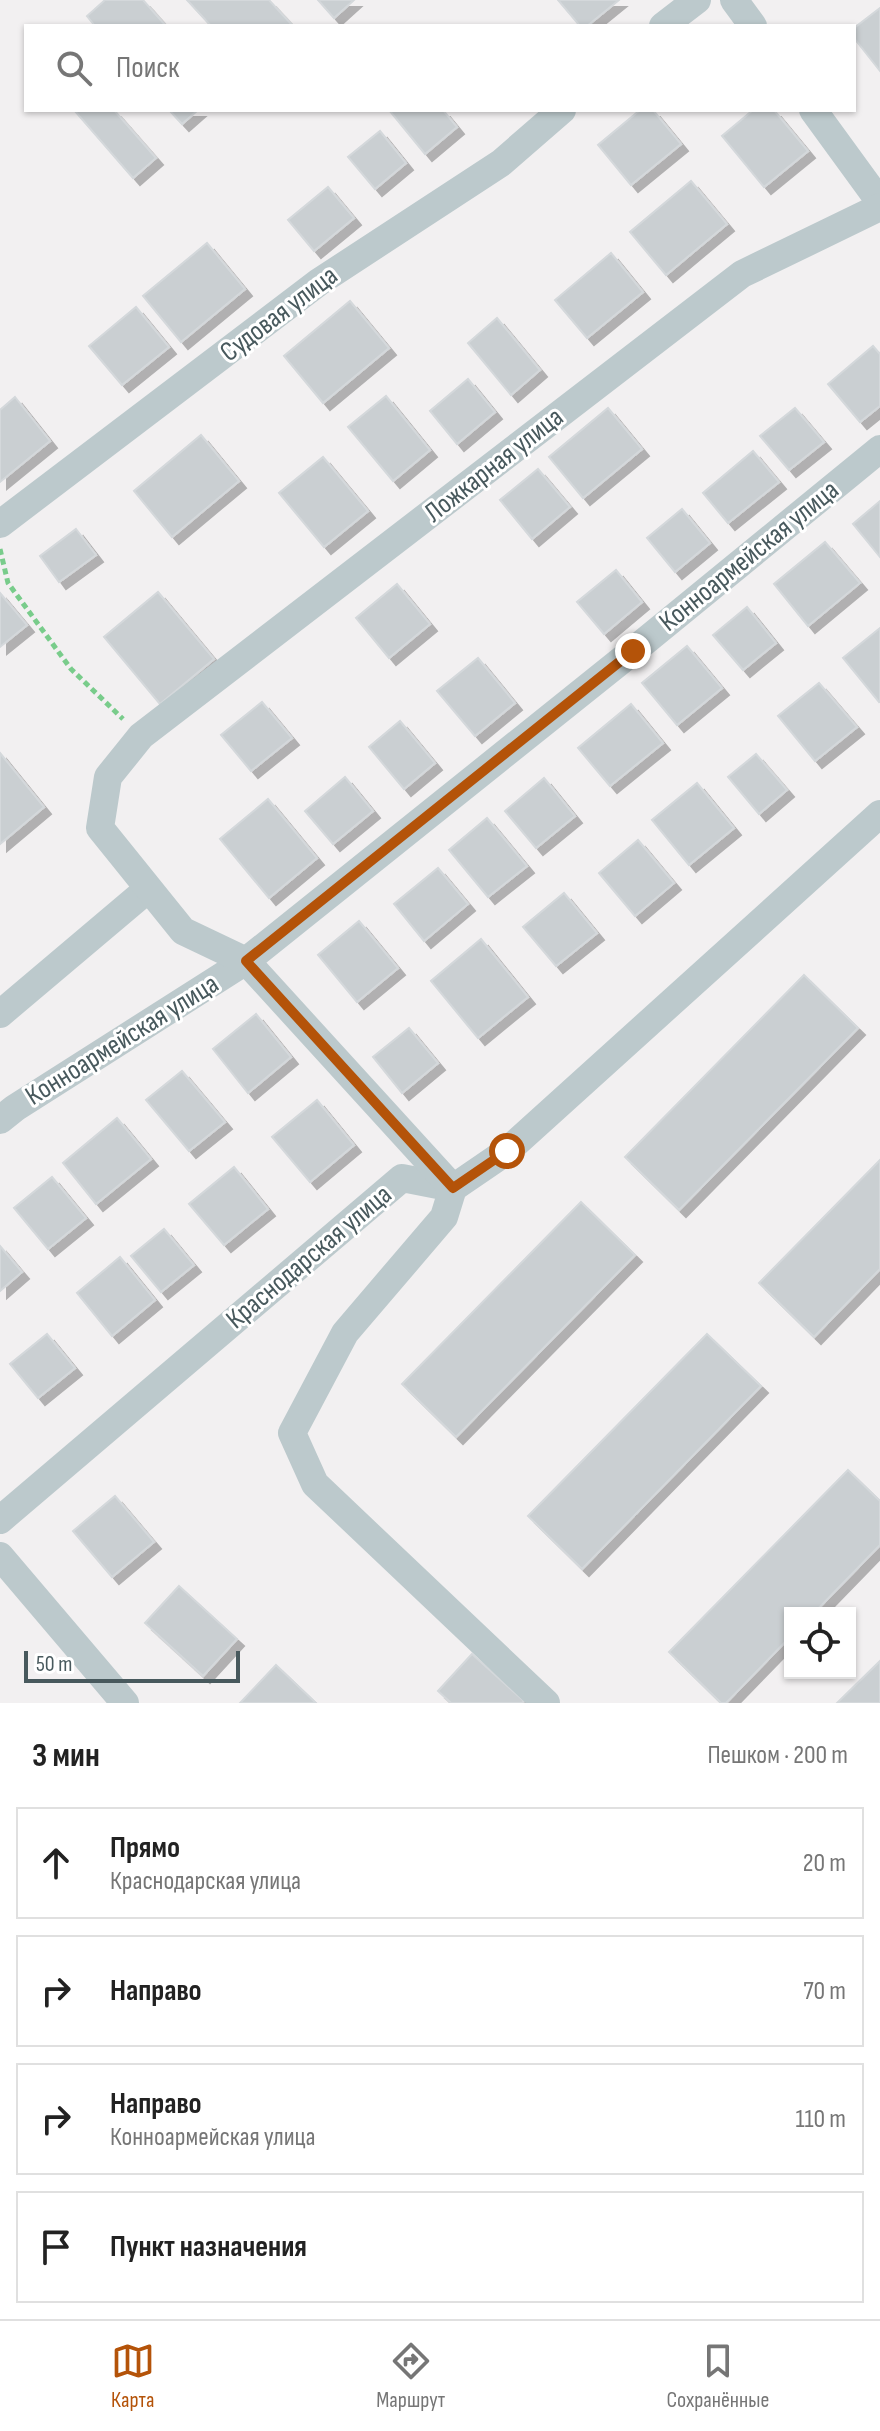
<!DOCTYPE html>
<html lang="ru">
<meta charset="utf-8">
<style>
:root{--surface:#fff;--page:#f6f6f6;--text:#222;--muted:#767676;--line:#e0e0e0;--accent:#b45309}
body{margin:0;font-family:"Sofia Sans Condensed",sans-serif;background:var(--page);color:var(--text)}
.controls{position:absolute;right:24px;bottom:24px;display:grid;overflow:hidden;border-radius:0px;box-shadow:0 2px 6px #0004}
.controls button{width:72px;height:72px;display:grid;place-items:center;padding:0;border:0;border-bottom:2px solid var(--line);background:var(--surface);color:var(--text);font:40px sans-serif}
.scale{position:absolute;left:24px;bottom:20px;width:216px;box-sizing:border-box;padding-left:8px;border:4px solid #48595d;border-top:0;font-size:22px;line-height:28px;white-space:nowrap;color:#48595d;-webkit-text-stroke:6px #fff;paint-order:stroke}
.stop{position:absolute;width:24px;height:24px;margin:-18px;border:6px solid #b45309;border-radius:50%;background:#fff}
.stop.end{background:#b45309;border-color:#fff;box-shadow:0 2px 8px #0008}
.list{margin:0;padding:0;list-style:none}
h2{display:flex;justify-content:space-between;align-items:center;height:104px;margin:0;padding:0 32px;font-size:34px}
h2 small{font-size:26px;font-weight:400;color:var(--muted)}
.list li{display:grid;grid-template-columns:52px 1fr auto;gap:24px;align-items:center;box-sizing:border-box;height:112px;margin:0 16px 16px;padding:0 16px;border:2px solid var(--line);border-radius:0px}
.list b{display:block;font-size:30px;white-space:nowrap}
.list p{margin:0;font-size:26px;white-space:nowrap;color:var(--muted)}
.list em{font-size:26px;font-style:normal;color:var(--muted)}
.icon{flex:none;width:44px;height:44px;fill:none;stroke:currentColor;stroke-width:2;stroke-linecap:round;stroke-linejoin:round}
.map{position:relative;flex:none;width:880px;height:1703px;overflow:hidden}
.search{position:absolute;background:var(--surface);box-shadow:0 2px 6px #0004;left:24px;right:24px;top:24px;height:88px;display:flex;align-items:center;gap:20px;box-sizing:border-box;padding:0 28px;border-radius:0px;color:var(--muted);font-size:30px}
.sheet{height:616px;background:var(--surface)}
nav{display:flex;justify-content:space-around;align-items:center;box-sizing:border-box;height:112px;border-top:2px solid var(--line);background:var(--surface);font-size:22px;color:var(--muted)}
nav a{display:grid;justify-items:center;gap:4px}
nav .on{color:var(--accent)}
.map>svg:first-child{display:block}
</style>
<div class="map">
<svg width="880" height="1703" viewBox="0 0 880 1703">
<defs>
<filter id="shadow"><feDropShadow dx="7" dy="7" stdDeviation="0" flood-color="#0004"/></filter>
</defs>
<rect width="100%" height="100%" fill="#f2f0f1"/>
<g fill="#cacfd2" stroke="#d4d8db" stroke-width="2" filter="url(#shadow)">
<path d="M105,0H143L166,26H95L87,16Z"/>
<path d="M187,0H269L293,26H211Z"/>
<path d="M318,0H354L334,18Z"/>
<path d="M558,0H619L587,26H580Z"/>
<path d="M880,8V71L854,38V28Z"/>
<path d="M74,110H114L156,158L133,178Z"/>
<path d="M169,110H198L182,124Z"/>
<path d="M389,110H443L457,127L425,154Z"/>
<path d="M640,110H653L681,144L631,185L598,145Z"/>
<path d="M753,110H774L808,151L764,187L722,136Z"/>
<path d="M380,131L406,163L375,189L348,157Z"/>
<path d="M691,181L727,224L666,275L630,232Z"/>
<path d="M328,187L354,218L314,251L288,220Z"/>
<path d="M207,243L245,289L181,342L143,296Z"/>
<path d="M611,253L643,292L587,338L555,300Z"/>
<path d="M350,301L389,348L323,403L284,356Z"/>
<path d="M136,307L169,347L122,385L89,346Z"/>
<path d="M497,318L540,370L511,395L468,343Z"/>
<path d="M873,346L880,354V406L860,422L828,384Z"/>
<path d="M468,379L495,412L457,444L430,411Z"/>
<path d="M386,396L430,450L393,481L348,427Z"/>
<path d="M15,397L50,441L0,482V410Z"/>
<path d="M608,408L642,449L583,498L549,457Z"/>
<path d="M795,408L824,442L789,470L760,436Z"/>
<path d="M201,435L239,481L172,537L134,491Z"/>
<path d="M753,451L779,482L728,523L703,493Z"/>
<path d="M323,457L368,511L324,547L279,493Z"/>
<path d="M538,469L570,507L532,539L500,500Z"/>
<path d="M880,501V557L853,524Z"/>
<path d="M682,509L710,543L675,572L647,538Z"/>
<path d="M76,529L96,555L59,582L40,556Z"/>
<path d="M825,542L860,583L808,626L774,584Z"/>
<path d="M616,570L642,602L604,634L577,602Z"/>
<path d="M397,584L430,624L389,658L356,618Z"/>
<path d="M158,592L214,659L160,704L104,637Z"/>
<path d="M0,593L27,625L0,647Z"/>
<path d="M747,607L776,643L743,670L713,635Z"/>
<path d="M880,628V701L879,702L843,658Z"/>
<path d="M687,646L722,688L677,725L642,683Z"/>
<path d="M478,658L515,703L475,736L437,691Z"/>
<path d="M819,683L857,727L815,761L778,716Z"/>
<path d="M262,702L292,738L251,771L221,735Z"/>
<path d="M631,704L663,743L610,786L578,748Z"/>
<path d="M400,721L435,763L404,789L369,747Z"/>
<path d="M0,753L44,807L0,844Z"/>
<path d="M756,754L787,790L759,814L728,777Z"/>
<path d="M345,777L373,811L333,844L305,811Z"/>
<path d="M544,778L575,816L536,848L505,811Z"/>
<path d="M697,783L734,828L689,865L652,820Z"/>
<path d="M268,799L317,858L269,898L220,839Z"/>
<path d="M487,818L527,866L488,897L449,850Z"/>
<path d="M638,840L674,883L635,916L599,873Z"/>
<path d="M438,868L468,904L424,941L394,904Z"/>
<path d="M564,893L597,933L556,966L523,927Z"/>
<path d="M359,921L398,968L357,1002L318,955Z"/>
<path d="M481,939L528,997L478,1038L431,981Z"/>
<path d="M804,975L858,1028L679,1210L625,1157Z"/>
<path d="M256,1014L291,1057L248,1093L213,1049Z"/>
<path d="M409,1028L438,1063L402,1093L373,1057Z"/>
<path d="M182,1071L225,1122L189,1151L146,1100Z"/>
<path d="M317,1100L354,1145L310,1182L272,1137Z"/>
<path d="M117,1118L151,1159L96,1204L63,1163Z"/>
<path d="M880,1160V1269L814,1337L759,1283Z"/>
<path d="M234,1167L268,1209L224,1245L189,1204Z"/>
<path d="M52,1177L86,1218L48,1249L14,1208Z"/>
<path d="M581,1202L635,1255L456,1437L402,1384Z"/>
<path d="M164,1229L194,1265L161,1292L131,1256Z"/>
<path d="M0,1246L22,1272L0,1291Z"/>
<path d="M120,1257L155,1300L112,1336L77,1293Z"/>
<path d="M47,1334L75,1368L38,1398L10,1364Z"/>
<path d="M707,1334L761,1386L582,1569L528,1516Z"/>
<path d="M848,1470L880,1501V1545L814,1613H790V1637L726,1703H721L669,1652Z"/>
<path d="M115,1496L154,1542L112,1577L73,1531Z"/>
<path d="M179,1586L237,1639L203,1676L145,1623Z"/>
<path d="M472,1654L524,1701L522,1703H451L438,1691Z"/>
<path d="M880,1661V1703H837Z"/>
<path d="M276,1665L316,1703H240Z"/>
</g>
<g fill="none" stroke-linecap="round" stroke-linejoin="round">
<path stroke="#79cc8b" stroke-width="5" stroke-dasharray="6 4" stroke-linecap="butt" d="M0,549L8,583L71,669L123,719"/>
<g stroke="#bcc9cc" stroke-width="28">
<path d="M734,0L753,26"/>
<path d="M663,26L697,0"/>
<path d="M813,110L880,202"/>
<path d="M0,524L319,282L501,163L562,110"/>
<path d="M0,1014L148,889"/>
<path d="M0,1120L15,1108L246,961L633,651L880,449"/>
<path d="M0,1520L402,1178L453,1188L507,1151L880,814"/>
<path d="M0,1556L125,1703"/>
<path d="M546,1703L315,1484L292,1433L345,1333L444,1217L453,1188L246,961L183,931L100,828L108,777L141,736L742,274L880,207"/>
</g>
</g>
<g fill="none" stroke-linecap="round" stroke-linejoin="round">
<path stroke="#b45309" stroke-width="10" d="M507,1151L453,1188L246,961L633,651"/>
</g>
<g text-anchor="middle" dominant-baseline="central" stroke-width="6" stroke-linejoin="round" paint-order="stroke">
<g font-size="28" fill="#48595d" stroke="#fff">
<text transform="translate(279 314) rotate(-37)">Судовая улица</text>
<text transform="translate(494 465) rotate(-38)">Ложкарная улица</text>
<text transform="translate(749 556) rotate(-39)">Конноармейская улица</text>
<text transform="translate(122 1040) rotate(-32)">Конноармейская улица</text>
<text transform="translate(309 1257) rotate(-40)">Краснодарская улица</text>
</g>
</g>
</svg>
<div class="controls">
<button><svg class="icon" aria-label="locate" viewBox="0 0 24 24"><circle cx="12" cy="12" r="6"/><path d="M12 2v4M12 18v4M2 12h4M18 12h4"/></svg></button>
</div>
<div class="scale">50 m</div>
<div class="stop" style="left:507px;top:1151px"></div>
<div class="stop end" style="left:633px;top:651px"></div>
<div class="search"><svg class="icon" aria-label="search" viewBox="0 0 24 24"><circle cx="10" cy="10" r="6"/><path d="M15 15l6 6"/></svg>Поиск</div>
</div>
<section class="sheet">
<h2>3 мин<small>Пешком · 200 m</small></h2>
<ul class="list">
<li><svg class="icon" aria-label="ahead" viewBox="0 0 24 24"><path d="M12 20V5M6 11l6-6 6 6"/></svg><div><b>Прямо</b><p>Краснодарская улица</p></div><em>20 m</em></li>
<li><svg class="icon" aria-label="right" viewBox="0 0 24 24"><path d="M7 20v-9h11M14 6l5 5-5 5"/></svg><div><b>Направо</b></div><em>70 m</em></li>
<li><svg class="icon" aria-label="right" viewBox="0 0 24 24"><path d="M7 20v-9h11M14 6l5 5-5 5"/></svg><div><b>Направо</b><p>Конноармейская улица</p></div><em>110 m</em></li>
<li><svg class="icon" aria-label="arrive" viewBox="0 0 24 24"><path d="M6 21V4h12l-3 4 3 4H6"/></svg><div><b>Пункт назначения</b></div></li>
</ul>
</section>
<nav>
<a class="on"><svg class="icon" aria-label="map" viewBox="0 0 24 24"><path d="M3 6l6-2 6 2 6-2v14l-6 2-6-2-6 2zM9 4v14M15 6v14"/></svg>Карта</a>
<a><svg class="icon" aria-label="directions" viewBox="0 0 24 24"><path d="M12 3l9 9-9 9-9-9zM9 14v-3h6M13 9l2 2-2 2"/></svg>Маршрут</a>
<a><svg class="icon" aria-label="saved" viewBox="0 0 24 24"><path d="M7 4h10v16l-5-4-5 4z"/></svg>Сохранённые</a>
</nav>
